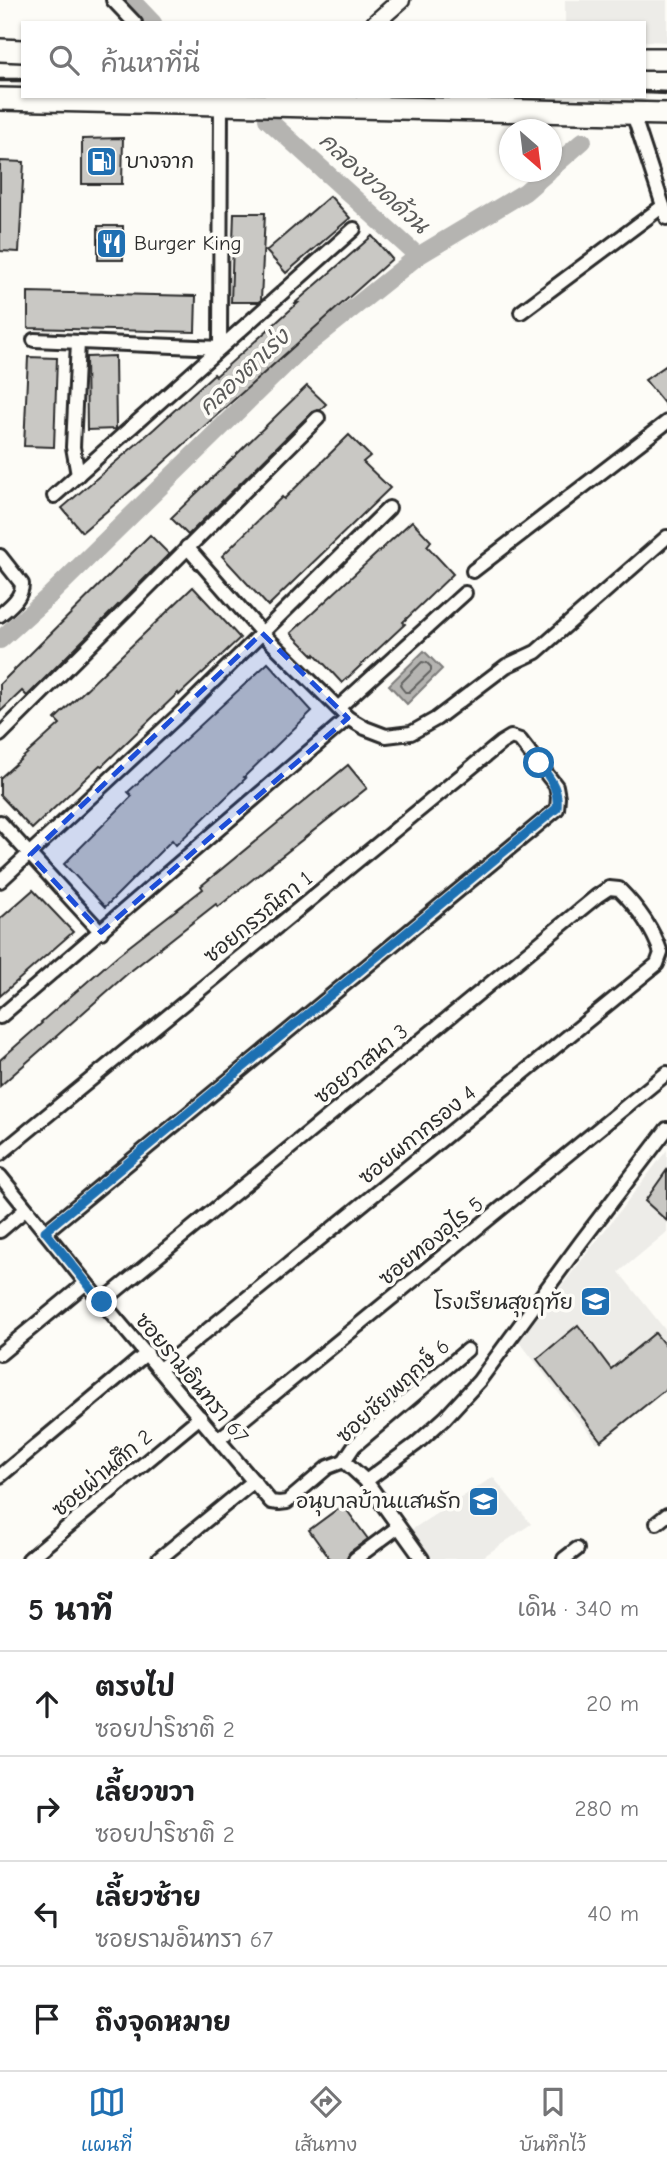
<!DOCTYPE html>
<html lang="th">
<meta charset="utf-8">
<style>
:root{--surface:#fff;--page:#f6f6f6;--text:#202124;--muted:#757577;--line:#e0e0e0;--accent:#1f6fb2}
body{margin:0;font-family:"Comic Neue","Playpen Sans Thai",sans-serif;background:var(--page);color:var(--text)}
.compass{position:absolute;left:499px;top:119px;width:63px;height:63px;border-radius:50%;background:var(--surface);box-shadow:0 2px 5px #0004;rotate:152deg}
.stop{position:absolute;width:21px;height:21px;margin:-16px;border:5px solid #1f6fb2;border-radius:50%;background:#fff}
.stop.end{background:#1f6fb2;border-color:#fff;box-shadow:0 2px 7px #0008}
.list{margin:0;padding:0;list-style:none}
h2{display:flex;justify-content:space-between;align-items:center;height:91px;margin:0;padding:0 28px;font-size:30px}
h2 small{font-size:23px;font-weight:400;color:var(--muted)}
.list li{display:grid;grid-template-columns:46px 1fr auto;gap:21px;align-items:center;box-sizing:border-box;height:105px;padding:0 28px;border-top:2px solid var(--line)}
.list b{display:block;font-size:26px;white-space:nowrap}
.list p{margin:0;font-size:23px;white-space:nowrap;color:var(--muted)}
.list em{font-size:23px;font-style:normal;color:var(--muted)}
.icon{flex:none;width:38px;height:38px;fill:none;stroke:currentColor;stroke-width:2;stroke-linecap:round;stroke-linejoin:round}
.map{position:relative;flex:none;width:667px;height:1559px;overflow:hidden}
.search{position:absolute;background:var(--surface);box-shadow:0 2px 5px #0004;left:21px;right:21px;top:21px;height:77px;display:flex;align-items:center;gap:18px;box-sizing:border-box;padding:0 24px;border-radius:0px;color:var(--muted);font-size:26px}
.sheet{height:511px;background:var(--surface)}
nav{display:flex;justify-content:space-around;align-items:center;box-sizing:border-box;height:98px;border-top:2px solid var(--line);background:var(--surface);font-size:19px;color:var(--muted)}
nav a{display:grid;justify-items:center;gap:4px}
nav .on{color:var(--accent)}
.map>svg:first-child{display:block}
</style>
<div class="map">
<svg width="667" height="1559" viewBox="0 0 667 1559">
<rect width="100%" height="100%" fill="#fdfcf7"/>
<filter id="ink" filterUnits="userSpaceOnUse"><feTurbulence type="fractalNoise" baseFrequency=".0143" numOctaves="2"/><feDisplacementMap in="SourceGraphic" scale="14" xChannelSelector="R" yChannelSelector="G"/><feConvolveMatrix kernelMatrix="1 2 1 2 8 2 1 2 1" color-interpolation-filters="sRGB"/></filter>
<g filter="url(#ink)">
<g fill="#edece8">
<path d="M565,0H667V42L644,41V23H565Z"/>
<path d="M667,1150V1232L619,1272L667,1332V1387L597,1443L519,1341Z"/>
<path d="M493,1477L531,1524L480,1559H432L411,1530Z"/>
</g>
<path fill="#b5b4b1" stroke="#7e7d7b" stroke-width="2" d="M424,651L442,669L407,704L389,685Z"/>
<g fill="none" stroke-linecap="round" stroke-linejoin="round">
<path stroke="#626261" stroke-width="2" d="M422,662L427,663L431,667V671L409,692H405L401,687L400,684Z"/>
<g stroke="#b5b4b1" stroke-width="18">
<path d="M131,0L153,23"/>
<path d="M267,119L418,256"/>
<path d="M552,168L583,141"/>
<path d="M0,640L49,596L297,353L418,256L525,192L548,172"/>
</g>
</g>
<g fill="#c9c8c4" stroke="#2b2b2b" stroke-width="2">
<path d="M123,138L122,184H82V139Z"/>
<path d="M0,161L24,162L19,252L0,251Z"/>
<path d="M330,196L350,218L286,273L266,251Z"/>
<path d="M234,213H265L261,300L258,302H231Z"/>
<rect x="98" y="226" width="25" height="34"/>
<path d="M372,236L392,259L153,472L82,532L62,508L154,429L214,374L216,376L298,303H295Z"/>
<path d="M28,292L196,296L195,332L28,328Z"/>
<path d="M115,356L116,429L87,430L86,357Z"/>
<path d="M28,357L57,358L54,447L24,446Z"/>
<path d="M667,365V407L645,380Z"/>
<path d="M307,386L326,404L320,410L312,412L188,535L171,518Z"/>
<path d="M349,435L370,456L363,462L390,488L268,606L222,556L282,497L284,499Z"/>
<path d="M412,521L431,541L427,546L453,574L403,622L405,624L342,683L315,654L314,656L291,633Z"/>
<path d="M150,535L169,554L27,696L22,691L0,712V684Z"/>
<path d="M193,587L240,638L179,695L178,693L102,766L100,765L32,829L0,795V778L60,724L55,719Z"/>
<path d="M268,663L312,711L244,777L246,778L176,845L172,840L105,907L64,864L132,796L128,792Z"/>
<path d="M348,765L367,788L218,907L216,904L127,974L0,1086V1060L42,1023L41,1022L118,955L203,889L201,886Z"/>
<path d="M33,890L73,932L0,996V919Z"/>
<path d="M667,1170V1221L645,1201Z"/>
<path d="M578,1325L611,1369L655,1333L667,1348V1388L601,1441L537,1359Z"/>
<path d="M343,1505L368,1539L350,1552L346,1559H330L309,1530Z"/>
</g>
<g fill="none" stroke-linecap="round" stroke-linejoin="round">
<defs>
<g id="minor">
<path d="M113,0L135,23"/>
<path d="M633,114L667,218"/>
<path d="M521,312L663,206"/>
<path d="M34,340L220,348L221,103"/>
<path d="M78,475L73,447L78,342"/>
<path d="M54,496L354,229"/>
<path d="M187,547L262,633L348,718"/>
<path d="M0,556L22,584C22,598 9,607 0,615"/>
<path d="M473,571L667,422"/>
<path d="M338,708L465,593"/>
<path d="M0,735L318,418"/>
<path d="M0,822L101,932"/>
<path d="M0,881L182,712L389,508"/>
<path d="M0,1017L348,718L365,728L386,736L411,733L436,719L506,666L536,652L667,537"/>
<path d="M0,1154L501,743L511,737L520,740L556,786L558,797L557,809L45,1232"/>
<path d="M0,1176L86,1283L271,1502L279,1503L287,1502L328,1467L344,1461"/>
<path d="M0,1231L26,1209"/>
<path d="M102,1302L597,896L609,888L619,889C637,907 653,929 661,953L657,964L160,1369"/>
<path d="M0,1354L86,1283"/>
<path d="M219,1439L667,1073"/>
<path d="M344,1461L354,1446L467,1350"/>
<path d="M344,1461L366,1481"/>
<path d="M0,1476L147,1353"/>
<path d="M657,1523L667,1515"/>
<path d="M29,1559L200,1417"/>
<path d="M159,1559L254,1481"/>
<path d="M355,1559L398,1527"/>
<path d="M422,1559L366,1481L416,1444L445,1418L479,1381L581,1242L667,1129"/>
<path d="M564,1559L577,1549"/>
</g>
<path id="tertiary" d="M375,23L401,0"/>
<g id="primary">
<path d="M0,50L23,51"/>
<path d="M644,59H667"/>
<path d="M0,99L667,114"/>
</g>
</defs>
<use href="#minor" stroke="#2b2b2b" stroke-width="18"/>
<use href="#tertiary" stroke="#2b2b2b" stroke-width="21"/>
<use href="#primary" stroke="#2b2b2b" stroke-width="26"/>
<use href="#minor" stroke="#fdfcf7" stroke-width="12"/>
<use href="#tertiary" stroke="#fdfcf7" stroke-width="16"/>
<use href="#primary" stroke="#fdfcf7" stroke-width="21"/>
<g stroke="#2b2b2b" stroke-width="4.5">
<path d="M0,80H23"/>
<path d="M644,92L667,93"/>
</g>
</g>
</g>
<g fill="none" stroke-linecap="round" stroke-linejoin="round" filter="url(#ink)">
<path stroke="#1f6fb2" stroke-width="9" d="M102,1302L45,1231L557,808C559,788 550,779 539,763"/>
</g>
<path fill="#1d4ed8" fill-opacity="0.2" stroke="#1d4ed8" stroke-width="5" stroke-dasharray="14 9" stroke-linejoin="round" d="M262,633L348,718L101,932L30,855Z"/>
<defs>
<symbol id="fuel-square" viewBox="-11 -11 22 22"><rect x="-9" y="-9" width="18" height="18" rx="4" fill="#1f6fb2" stroke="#fdfcf7"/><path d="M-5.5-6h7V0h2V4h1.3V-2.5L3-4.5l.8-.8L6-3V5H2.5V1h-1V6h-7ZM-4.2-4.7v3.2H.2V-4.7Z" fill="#fff"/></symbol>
<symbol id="restaurant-square" viewBox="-11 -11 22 22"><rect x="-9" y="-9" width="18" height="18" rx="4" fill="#1f6fb2" stroke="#fdfcf7"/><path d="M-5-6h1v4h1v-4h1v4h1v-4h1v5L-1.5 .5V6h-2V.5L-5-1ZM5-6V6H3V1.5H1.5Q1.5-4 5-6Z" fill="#fff"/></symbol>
<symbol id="school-square" viewBox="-11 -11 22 22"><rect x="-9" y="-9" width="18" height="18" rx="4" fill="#1f6fb2" stroke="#fdfcf7"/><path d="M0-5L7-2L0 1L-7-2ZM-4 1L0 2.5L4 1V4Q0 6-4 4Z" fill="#fff"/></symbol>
</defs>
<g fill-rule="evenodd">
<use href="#fuel-square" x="84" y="144" width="35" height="35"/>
<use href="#restaurant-square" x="94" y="226" width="35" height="35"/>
<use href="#school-square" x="578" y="1284" width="35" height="35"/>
<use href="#school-square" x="466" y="1484" width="35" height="35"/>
</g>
<g text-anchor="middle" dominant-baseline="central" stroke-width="7" stroke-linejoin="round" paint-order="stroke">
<g font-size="21" fill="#2b2b2b" stroke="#fdfcf7" text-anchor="start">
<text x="125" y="161">บางจาก</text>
<text x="134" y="243">Burger King</text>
<text x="573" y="1302" text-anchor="end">โรงเรียนสุขฤทัย</text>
<text x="461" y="1501" text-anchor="end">อนุบาลบ้านแสนรัก</text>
</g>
<g font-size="21" fill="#2b2b2b" stroke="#fdfcf7">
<text transform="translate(258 917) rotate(-39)">ซอยกรรณิกา 1</text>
<text transform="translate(361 1064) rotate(-39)">ซอยวาสนา 3</text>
<text transform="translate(417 1135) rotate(-39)">ซอยผกากรอง 4</text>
<text transform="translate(431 1241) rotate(-39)">ซอยทองอุไร 5</text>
<text transform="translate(192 1378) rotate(50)">ซอยรามอินทรา 67</text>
<text transform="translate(393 1391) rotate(-42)">ซอยชัยพฤกษ์ 6</text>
<text transform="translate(102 1473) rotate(-40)">ซอยผ่านศึก 2</text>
</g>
<g font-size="23" font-style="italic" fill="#5b5b5a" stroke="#fdfcf7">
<text transform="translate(374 183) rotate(42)">คลองขวดด้วน</text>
<text transform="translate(244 372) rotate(-43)">คลองตาเร่ง</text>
</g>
</g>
</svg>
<svg class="compass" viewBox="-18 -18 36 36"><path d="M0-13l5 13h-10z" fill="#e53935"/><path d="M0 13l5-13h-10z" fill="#757577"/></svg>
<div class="stop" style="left:539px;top:763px"></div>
<div class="stop end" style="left:102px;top:1302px"></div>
<div class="search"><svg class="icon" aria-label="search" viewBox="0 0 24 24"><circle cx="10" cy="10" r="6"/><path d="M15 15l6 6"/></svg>ค้นหาที่นี่</div>
</div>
<section class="sheet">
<h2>5 นาที<small>เดิน · 340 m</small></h2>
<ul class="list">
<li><svg class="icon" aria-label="ahead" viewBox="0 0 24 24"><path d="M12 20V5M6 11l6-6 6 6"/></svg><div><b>ตรงไป</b><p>ซอยปาริชาติ 2</p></div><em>20 m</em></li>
<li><svg class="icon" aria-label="right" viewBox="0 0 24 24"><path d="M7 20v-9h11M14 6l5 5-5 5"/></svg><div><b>เลี้ยวขวา</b><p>ซอยปาริชาติ 2</p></div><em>280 m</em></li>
<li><svg class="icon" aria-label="left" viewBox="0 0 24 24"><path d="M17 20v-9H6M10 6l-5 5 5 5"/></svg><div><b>เลี้ยวซ้าย</b><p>ซอยรามอินทรา 67</p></div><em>40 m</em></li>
<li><svg class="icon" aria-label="arrive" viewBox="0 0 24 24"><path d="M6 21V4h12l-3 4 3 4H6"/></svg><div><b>ถึงจุดหมาย</b></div></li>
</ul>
</section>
<nav>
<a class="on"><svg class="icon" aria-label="map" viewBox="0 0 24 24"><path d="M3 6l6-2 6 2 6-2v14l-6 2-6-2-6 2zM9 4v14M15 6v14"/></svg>แผนที่</a>
<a><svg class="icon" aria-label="directions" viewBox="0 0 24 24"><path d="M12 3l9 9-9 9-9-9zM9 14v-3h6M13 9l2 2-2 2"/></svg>เส้นทาง</a>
<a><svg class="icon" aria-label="saved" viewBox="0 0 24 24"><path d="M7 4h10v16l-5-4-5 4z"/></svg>บันทึกไว้</a>
</nav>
